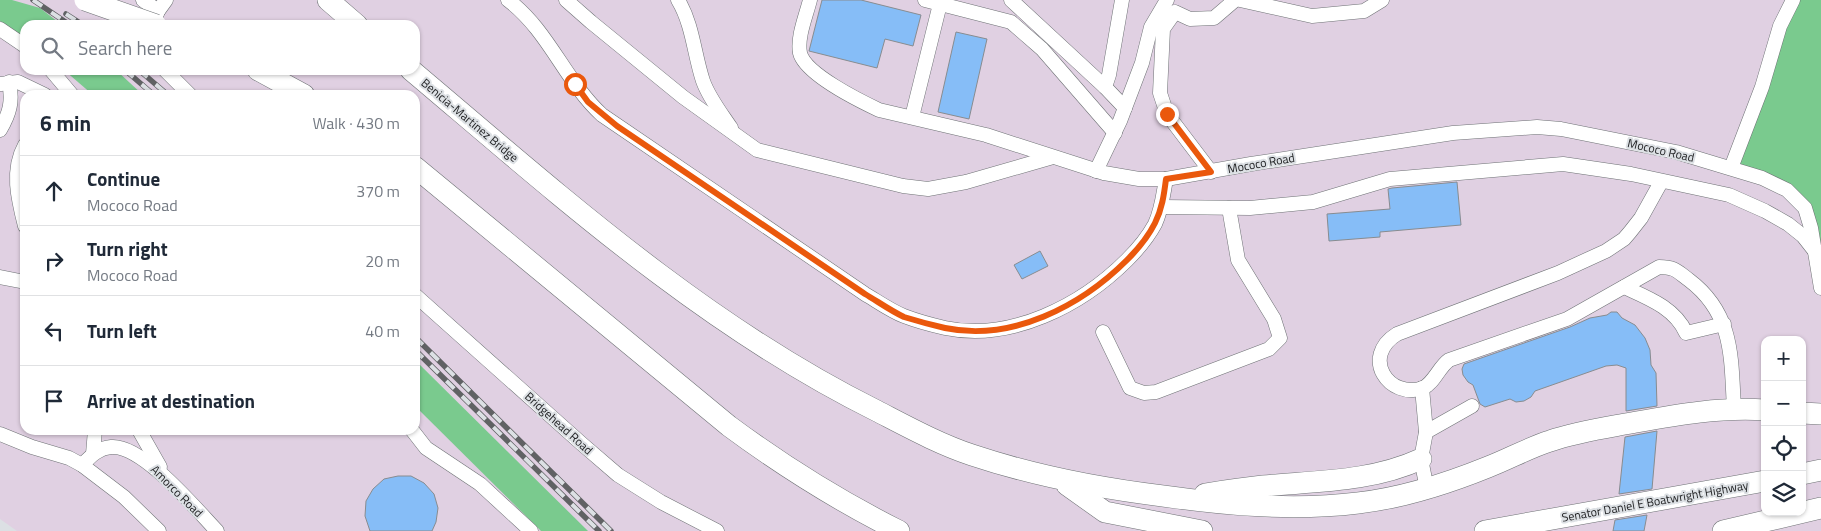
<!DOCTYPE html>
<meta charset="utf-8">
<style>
:root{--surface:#fff;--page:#f2f2f3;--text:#1f2937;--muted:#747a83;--line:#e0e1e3}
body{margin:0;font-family:"Titillium Web",sans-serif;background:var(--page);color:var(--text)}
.controls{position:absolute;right:15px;bottom:15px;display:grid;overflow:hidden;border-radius:10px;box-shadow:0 1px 4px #0004}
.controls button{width:45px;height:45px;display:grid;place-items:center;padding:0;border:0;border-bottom:1px solid var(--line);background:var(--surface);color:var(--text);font:25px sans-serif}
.stop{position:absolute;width:15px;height:15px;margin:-11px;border:4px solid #ea580c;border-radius:50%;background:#fff}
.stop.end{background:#ea580c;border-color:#fff;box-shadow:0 1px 5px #0008}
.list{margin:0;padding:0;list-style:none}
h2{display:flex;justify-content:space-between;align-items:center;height:65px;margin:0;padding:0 20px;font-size:21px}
h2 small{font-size:16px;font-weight:400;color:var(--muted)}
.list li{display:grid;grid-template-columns:32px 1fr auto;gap:15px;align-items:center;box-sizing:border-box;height:70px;padding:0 20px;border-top:1px solid var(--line)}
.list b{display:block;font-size:19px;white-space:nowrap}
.list p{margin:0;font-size:16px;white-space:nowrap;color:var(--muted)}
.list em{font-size:16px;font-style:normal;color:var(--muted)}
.icon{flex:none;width:28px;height:28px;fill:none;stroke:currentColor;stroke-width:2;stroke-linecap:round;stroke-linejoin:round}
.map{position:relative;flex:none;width:1821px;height:531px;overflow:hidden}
.search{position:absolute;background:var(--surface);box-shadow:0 1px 4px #0004;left:20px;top:20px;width:400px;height:55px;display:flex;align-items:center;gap:12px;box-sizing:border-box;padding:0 18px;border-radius:15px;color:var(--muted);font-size:19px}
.panel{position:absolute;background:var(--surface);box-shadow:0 1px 4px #0004;left:20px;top:90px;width:400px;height:345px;border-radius:15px}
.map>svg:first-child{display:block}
</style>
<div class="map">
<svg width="1821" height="531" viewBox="0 0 1821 531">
<rect width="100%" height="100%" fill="#dce0e4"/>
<path fill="#e0d0e2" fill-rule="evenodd" d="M0,0H1793L1762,178L1805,208L1821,284V531H17L0,519ZM25,25H415V70H25ZM25,95H415V430H25ZM1765,340H1802V512H1765Z"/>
<g fill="#7aca8e">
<path d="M0,0H12L40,8L62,25H25V39L0,21Z"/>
<path d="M1793,0H1821V288L1811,228L1787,190L1731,168Z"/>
<path d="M64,70H116L143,95H93Z"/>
<path d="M415,360L588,531H541L415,406Z"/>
</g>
<g fill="#86bdf7" stroke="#888c90">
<path d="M822,0H861L921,15L913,46L885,39L877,68L809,51Z"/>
<path d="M956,32L987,39L969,119L938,112Z"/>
<path d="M1457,182L1461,225L1380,232V237L1329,241L1327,214L1390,209L1388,189L1392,188Z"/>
<path d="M1040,251L1048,266L1022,279L1014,265Z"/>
<path d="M1611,312H1617L1622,318L1635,325L1645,338L1650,350L1651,365L1656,373L1657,406L1626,411V368L1617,365L1606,366L1535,391L1531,397L1524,401L1516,402L1510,399L1485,407L1480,404L1473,385L1468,382L1463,375L1462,369L1464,364L1570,327L1590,318L1607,315Z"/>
<path d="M1657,431L1652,489L1619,494L1625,437Z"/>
<path d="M398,476H411L424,483L434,494L438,508L436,522L432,531H370L365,516L366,501L373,489L384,479Z"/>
<path d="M1647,515L1644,531H1613L1615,520Z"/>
</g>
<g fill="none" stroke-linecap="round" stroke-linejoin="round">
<defs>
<g id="minor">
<path d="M143,0L158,11"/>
<path d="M508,0C549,31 565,81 602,115L865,294C877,301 891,311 904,316C917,321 932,325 945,328C1011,342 1082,305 1127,260C1138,249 1148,237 1155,224C1162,209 1163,195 1166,179L1251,164L1453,133L1537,127L1561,129L1676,152L1762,178L1787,190L1805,208L1811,228L1821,288"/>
<path d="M566,0L591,22L683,97L757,150L903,186L928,189L966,182L1053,157"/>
<path d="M678,0C693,25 694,54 703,81C709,98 721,113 731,128"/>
<path d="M810,0C806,16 797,37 800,53C805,74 860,101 879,110L986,135L1104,173L1139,179H1166"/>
<path d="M925,0L1011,22L1042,49L1115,133"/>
<path d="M1011,0L1105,87L1125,108"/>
<path d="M1240,0L1312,16L1364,11L1382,0"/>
<path d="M152,25L158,11L166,0"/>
<path d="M0,29L25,46"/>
<path d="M51,70L72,95"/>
<path d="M165,70L190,95"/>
<path d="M1,84L18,82L45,95"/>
<path d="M1105,87L1109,75L1122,0"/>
<path d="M912,117L940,4"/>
<path d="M0,130C10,113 13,101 9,82"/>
<path d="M25,145C11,170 18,199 25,226"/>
<path d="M1731,168L1762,87L1780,26L1793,0"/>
<path d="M1096,171L1120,121L1142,63L1151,27L1167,0"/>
<path d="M1211,172L1167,114L1160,93L1163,29L1175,12L1190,19L1214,18L1235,0"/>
<path d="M1661,182L1641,218L1630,232L1624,239L1606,251L1558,273L1397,334C1360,357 1389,400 1423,388C1434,383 1439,367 1449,360L1567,319L1659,267C1675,267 1677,271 1689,280C1734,314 1731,358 1734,409"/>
<path d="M1162,207L1250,208L1313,202L1390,179L1563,164L1631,174L1729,195L1765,211L1788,224L1803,236L1814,250"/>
<path d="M0,277L25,282"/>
<path d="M1624,287C1648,298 1675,308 1686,333L1724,324"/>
<path d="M415,295L582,444L618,475L661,502L717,531"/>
<path d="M1103,332L1130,388L1144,393L1156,392L1269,349L1280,338L1274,319L1238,260L1229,208"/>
<path d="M1422,388L1426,432L1421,459L1427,489"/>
<path d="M139,430L160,467"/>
<path d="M412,430L426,448L480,484L531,531"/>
<path d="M1426,432L1472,406"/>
<path d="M0,434L32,447L69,458L82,465L124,497L159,531"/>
<path d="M93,454L95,430"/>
<path d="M82,465C90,457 98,448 111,447C142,444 196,509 217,531"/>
</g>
<g id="highway">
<path d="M328,0L357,25"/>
<path d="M258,70L304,95"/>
<path d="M411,70C558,194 703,325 877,411C908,427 939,444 972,455C1035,476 1097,488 1163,496C1227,505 1293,511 1358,503C1402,498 1446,484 1488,467C1509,459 1528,448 1550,441C1576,432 1604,428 1631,423C1676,415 1719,407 1765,410"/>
<path d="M415,167L729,426C783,466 839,501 899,531"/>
<path d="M1802,413L1821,414"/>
<path d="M1802,474L1821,470"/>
<path d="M1067,485L1105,512L1202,531"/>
<path d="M1205,494C1224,491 1244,488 1263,486C1316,481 1371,482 1421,459"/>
<path d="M1485,531L1765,481"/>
<path d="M1723,531L1821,508"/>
</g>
</defs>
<use href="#minor" stroke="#6e7275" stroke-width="15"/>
<use href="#highway" stroke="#6e7275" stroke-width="22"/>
<use href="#minor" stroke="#fff" stroke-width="14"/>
<use href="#highway" stroke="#fff" stroke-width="21"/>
<defs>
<g id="rail">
<path d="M33,0L70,25"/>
<path d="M66,14L83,25"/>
<path d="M125,70L154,95"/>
<path d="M139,70L168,95"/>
<path d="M415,337L611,531"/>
<path d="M415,350L599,531"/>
</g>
</defs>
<use href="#rail" stroke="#606264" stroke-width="5.5"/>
<use href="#rail" stroke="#dce0e4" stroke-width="4" stroke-dasharray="11" stroke-linecap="butt"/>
<defs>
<path id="highway-bridge" d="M85,0L156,25"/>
</defs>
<use href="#highway-bridge" stroke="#6e7275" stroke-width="22" stroke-linecap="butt"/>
<use href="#highway-bridge" stroke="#fff" stroke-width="21"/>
</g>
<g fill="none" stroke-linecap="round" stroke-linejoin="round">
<path stroke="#ea580c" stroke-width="6" d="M575,84L588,102L617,126L865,294C877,301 891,311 904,317C917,321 932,325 945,328C1012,342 1081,306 1127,260C1138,249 1148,237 1155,223C1162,209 1164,195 1166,179L1211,172L1167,114"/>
</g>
<g text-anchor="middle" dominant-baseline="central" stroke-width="4" stroke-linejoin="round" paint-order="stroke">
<g font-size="12" fill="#1d1e20" stroke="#dce0e4">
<text transform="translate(470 120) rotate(40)">Benicia-Martinez Bridge</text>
<text transform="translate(1661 150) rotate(13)">Mococo Road</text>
<text transform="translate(1261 163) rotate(-10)">Mococo Road</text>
<text transform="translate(559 423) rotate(42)">Bridgehead Road</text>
<text transform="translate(177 491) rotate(45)">Amorco Road</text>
<text transform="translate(1655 501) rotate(-10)">Senator Daniel E Boatwright Highway</text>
</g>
</g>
</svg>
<div class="controls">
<button>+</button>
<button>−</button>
<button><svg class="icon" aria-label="locate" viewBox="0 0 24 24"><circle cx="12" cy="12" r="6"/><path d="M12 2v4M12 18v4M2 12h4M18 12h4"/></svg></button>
<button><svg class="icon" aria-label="layers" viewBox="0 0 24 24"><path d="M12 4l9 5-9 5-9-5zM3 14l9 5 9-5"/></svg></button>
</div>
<div class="stop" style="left:575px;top:84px"></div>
<div class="stop end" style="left:1167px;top:114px"></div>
<div class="search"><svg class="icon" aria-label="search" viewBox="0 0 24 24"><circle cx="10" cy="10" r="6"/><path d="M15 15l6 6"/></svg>Search here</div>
<section class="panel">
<h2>6 min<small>Walk · 430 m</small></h2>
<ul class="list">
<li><svg class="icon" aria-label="ahead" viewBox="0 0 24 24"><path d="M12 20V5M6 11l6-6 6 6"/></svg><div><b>Continue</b><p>Mococo Road</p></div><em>370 m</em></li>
<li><svg class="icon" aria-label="right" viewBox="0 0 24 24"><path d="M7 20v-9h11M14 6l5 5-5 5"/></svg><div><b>Turn right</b><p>Mococo Road</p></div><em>20 m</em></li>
<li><svg class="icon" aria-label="left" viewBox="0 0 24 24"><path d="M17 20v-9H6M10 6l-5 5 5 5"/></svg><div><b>Turn left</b></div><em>40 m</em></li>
<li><svg class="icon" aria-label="arrive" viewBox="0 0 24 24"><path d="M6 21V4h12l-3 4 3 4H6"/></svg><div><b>Arrive at destination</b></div></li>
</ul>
</section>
</div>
